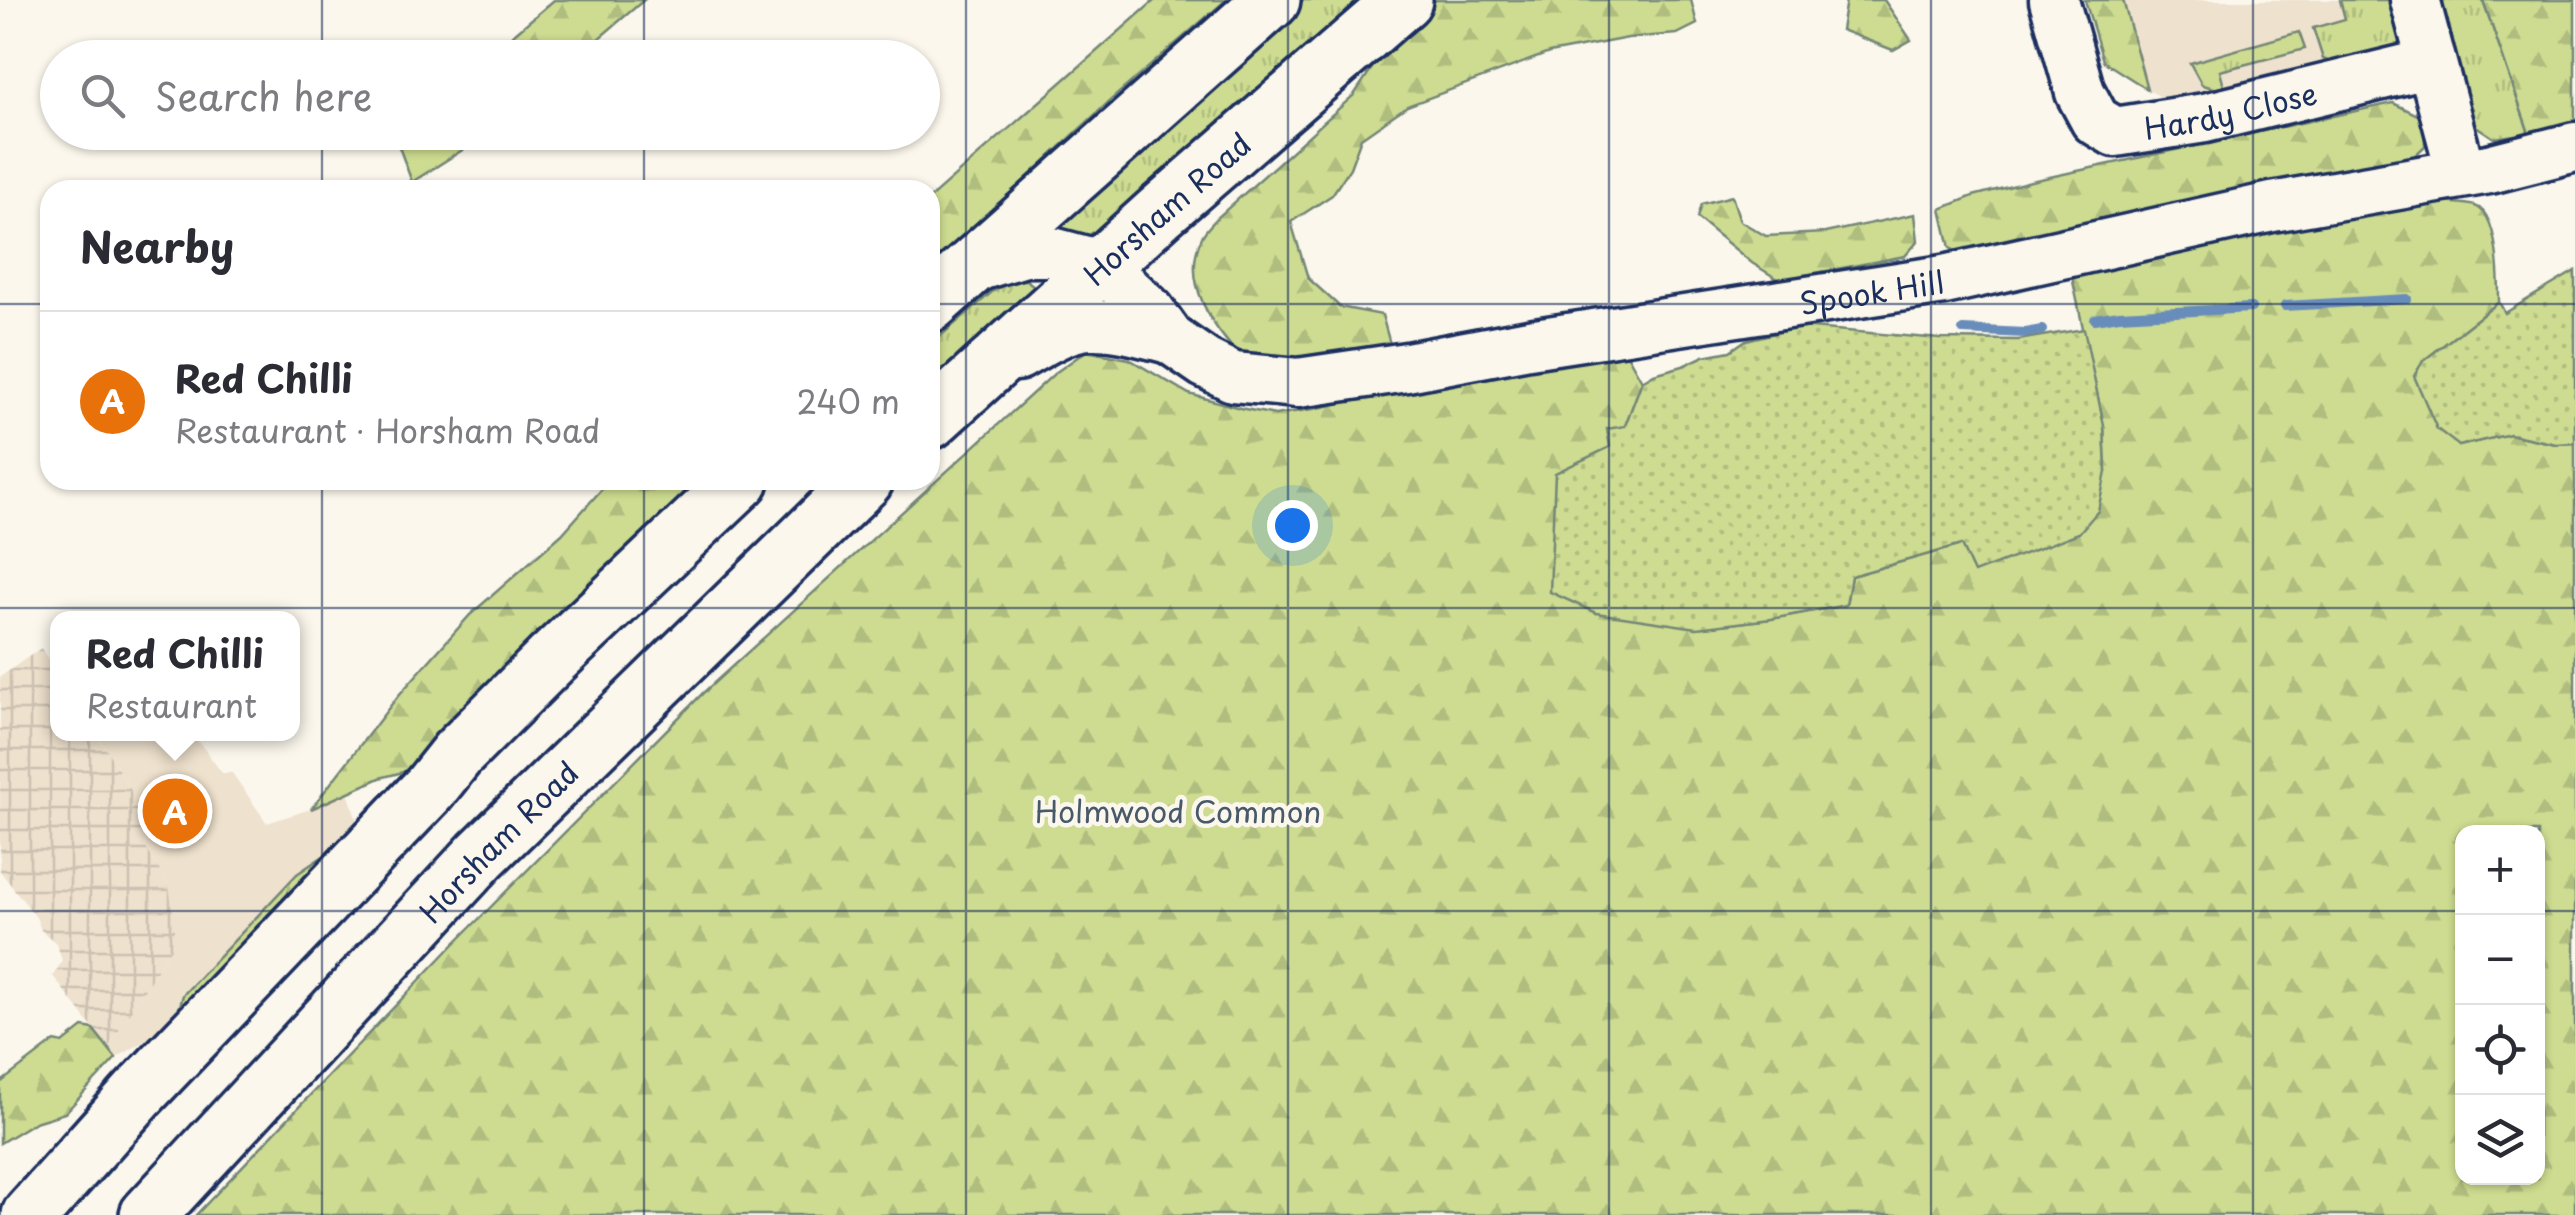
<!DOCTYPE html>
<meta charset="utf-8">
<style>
:root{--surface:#fff;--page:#f2f2f3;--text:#2b2b33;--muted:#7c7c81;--line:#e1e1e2;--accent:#ea580c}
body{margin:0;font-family:"Playpen Sans",sans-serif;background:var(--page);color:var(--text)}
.controls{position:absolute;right:30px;bottom:30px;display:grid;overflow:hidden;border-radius:20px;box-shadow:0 2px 8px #0004}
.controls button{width:90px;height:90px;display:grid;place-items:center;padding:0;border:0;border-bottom:2px solid var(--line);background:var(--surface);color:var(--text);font:50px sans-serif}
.you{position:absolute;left:1292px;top:525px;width:35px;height:35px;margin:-25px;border:8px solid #fff;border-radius:50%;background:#1a73e8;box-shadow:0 0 0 15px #1a73e833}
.badge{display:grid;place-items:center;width:65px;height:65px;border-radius:50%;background:var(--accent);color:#fff;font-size:32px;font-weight:700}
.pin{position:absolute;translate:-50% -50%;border:5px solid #fff;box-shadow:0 2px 10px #0006}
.popup{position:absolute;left:50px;top:611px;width:250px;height:130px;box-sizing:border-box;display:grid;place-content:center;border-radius:20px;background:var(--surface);filter:drop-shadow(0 2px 8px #0005);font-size:32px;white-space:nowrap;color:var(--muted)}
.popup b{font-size:38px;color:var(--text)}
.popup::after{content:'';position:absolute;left:50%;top:100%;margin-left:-20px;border:20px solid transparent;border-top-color:var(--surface)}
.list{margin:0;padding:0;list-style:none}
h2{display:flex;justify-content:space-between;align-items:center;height:130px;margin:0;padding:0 40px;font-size:42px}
h2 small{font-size:32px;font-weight:400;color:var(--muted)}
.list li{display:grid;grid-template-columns:65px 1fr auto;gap:30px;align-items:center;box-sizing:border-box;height:180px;padding:0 40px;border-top:2px solid var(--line)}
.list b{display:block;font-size:38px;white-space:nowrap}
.list p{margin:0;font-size:32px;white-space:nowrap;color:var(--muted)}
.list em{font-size:32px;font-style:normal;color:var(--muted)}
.icon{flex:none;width:55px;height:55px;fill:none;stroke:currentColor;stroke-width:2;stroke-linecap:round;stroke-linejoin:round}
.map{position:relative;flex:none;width:2575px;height:1215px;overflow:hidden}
.search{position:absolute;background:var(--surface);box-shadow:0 2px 8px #0004;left:40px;top:40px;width:900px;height:110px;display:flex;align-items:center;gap:25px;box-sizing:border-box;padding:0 35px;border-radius:55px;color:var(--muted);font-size:38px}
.panel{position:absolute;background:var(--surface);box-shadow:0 2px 8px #0004;left:40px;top:180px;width:900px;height:310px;border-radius:30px}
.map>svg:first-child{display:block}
</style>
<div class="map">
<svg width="2575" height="1215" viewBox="0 0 2575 1215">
<defs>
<pattern id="industrial-grid" width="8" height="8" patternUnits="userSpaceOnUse" patternTransform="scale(2.5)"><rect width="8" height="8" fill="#eee1cd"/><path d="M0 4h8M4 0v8" fill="none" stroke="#ccc1b2"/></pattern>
<pattern id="grass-tufts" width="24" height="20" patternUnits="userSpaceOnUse" patternTransform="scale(2.5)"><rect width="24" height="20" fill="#cddc90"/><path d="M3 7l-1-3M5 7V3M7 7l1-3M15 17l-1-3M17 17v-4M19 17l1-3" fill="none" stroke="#afbd7f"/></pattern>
<pattern id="forest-firs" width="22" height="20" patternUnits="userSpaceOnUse" patternTransform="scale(2.5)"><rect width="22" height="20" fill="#cddc90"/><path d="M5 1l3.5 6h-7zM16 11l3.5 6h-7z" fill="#afbd7f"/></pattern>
<pattern id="park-dots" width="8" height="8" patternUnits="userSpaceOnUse" patternTransform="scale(2.5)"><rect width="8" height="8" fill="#cddc90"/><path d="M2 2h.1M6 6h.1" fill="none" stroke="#afbd7f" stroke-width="1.8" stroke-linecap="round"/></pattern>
</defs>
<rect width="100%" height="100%" fill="#fbf7ec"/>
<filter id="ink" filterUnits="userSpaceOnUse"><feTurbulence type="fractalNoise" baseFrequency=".01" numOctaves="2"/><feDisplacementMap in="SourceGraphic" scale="20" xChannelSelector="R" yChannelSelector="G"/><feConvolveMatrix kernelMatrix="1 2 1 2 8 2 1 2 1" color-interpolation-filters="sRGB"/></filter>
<g filter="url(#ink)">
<g fill="#eee1cd">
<path d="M2123,0H2394L2396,55L2176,106L2147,89Z"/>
<path d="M97,734H193L222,773H232L267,823L311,809L348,792L360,831L297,874L183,995L175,1024L116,1058L108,1048L174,943L169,886L146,848L144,826L150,822Z"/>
</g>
<path fill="url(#industrial-grid)" d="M41,648L57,673L58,734H97L150,822L144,826L146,848L169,886L174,920V943L108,1048L53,976L62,961L57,944L41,930L36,917L0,871V677Z"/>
<g fill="url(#grass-tufts)" stroke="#748677" stroke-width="2.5">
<path d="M1303,0H1376L1100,243L1054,231L1051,218Z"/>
<path d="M2340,0H2394L2403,28L2396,55L2347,69L2323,59L2313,28L2345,19Z"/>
<path d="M2444,0H2483L2529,133L2494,138L2476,126L2464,107L2438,20Z"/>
<path d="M2299,32L2305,49L2220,71L2225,91L2202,85L2190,63Z"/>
<path d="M1012,280H1026L1037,288L930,395V345L992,292Z"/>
<path d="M360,831L175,1024L183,995L297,874Z"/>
</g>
<g fill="url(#forest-firs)" stroke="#748677" stroke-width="2.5" fill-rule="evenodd">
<path d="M554,0H644L577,57H487Z"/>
<path d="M1155,0H1226L1112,99L930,268V198Z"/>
<path d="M1436,0H1691L1697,24L1677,34L1628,38L1549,53L1407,106L1361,138L1350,168L1332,195L1291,222L1308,278L1340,307L1382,315L1390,344C1339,354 1295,362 1243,359C1213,329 1180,281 1202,237C1205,230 1212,224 1217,218L1354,95L1392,38Z"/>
<path d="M1846,0H1884L1911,40L1893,50L1841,30Z"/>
<path d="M2085,0H2123L2147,89L2103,61Z"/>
<path d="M2483,0H2575V123L2529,133Z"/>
<path d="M2393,103L2424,118L2425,146L2411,159L1966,256L1950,248L1941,209L1973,196L2031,181Z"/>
<path d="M400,132H489V133L412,182L395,136Z"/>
<path d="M1732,196L1740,221L1766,236L1825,233L1915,214L1918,241L1905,256L1779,280L1752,263L1697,218L1701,204Z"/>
<path d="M2402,201C2422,202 2456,201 2475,206C2499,213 2499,281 2499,302L2423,361L2459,446L2510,434L2556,444L2575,443V1215H196L455,943L703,693L1055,373L1086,351L1129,359L1189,394L1240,408L1275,415L1313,409L1621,344L1642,381L1625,426L1696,628L1771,619L1846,605L1851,576L1961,545L1974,572L2106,472L2104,426L2071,272ZM2462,832H2538V1178H2462Z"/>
<path d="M610,480H716L422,767L380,778L311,809L398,696L470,615L562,534Z"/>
<path d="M83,1027L93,1029L116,1058L65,1113L35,1122L0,1143V1083L55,1041L63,1043Z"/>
</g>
<g fill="url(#park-dots)" stroke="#748677" stroke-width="2.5">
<path d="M2575,271V443L2556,444L2510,434L2459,446L2437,429L2414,376L2423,361L2499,302L2505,313Z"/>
<path d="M1800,327L1940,339L2018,340L2084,329L2104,426L2106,472L2098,511L2079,533L1974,573L1961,545L1851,576L1846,605L1771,619L1697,628L1596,613L1550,592L1555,473L1610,447L1607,429L1625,426L1642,381L1654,374L1683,366L1704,356L1730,351L1746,340Z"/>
</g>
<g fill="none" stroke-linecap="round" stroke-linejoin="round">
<g stroke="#698dba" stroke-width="10">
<path d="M2285,306L2407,299"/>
<path d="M2095,319L2119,315L2251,308"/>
<path d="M1963,330L2025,333L2042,330"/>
</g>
<defs>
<g id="minor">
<path id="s1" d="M2054,0L2080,92L2095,120L2115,132L2205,118L2431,63"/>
<path d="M2415,0L2461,173"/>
<path id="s2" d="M969,269L1024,252H1052L1101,265L1150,311L1170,339L1205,363L1233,377L1298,383L1407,367L1529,344L1944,280L2272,207L2489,169L2575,147"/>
<path d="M1017,356C1039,344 1064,326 1090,325C1117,324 1144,333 1170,339"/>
</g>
<g id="highway">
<path d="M930,304L1272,0"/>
<path id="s3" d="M930,421L1159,213L1404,0"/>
<path d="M30,1215L138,1094L430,788L457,754L551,660L741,480"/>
<path id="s4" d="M148,1215L481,855L865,480"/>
</g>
</defs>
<use href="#minor" stroke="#1b2f5e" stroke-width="55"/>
<use href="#highway" stroke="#1b2f5e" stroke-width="62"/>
<use href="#minor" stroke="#fbf7ec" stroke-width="48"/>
<use href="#highway" stroke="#fbf7ec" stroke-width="55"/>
</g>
</g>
<path fill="none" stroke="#1b2f5e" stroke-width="2.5" stroke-opacity="0.55" d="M322,0V58M644,0V58M966,0V1215M1288,0V1215M1609,0V1215M1931,0V1215M2253,0V1215M322,132V190M644,132V190M0,304H50M930,304H2575M322,480V1215M644,480V1215M0,608H2575M0,911H2462M2538,911H2575"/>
<g text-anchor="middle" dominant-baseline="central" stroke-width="9" stroke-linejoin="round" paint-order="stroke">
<g font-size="30" fill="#1b2f5e" stroke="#fbf7ec">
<text stroke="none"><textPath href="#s1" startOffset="268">Hardy Close</textPath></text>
<text stroke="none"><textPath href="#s3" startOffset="318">Horsham Road</textPath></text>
<text stroke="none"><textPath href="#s2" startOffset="958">Spook Hill</textPath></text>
<text stroke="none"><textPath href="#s4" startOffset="512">Horsham Road</textPath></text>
</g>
<g font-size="30" fill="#485a6a" stroke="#fbf7ec">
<text x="1178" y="810">Holmwood Common</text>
</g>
</g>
</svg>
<div class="controls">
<button>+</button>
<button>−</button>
<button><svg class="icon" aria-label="locate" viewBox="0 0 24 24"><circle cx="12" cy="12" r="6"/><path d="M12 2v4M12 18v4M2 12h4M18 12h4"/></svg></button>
<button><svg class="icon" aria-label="layers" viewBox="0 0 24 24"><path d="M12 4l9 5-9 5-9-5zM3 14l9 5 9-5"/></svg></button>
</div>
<div class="you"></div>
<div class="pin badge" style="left:175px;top:811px;background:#e8710a">A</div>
<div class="popup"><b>Red Chilli</b>Restaurant</div>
<div class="search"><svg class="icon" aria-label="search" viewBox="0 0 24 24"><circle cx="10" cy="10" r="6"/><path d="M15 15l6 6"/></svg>Search here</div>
<section class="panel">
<h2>Nearby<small></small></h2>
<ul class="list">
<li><span class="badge" style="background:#e8710a">A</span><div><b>Red Chilli</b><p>Restaurant · Horsham Road</p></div><em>240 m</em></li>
</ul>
</section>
</div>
